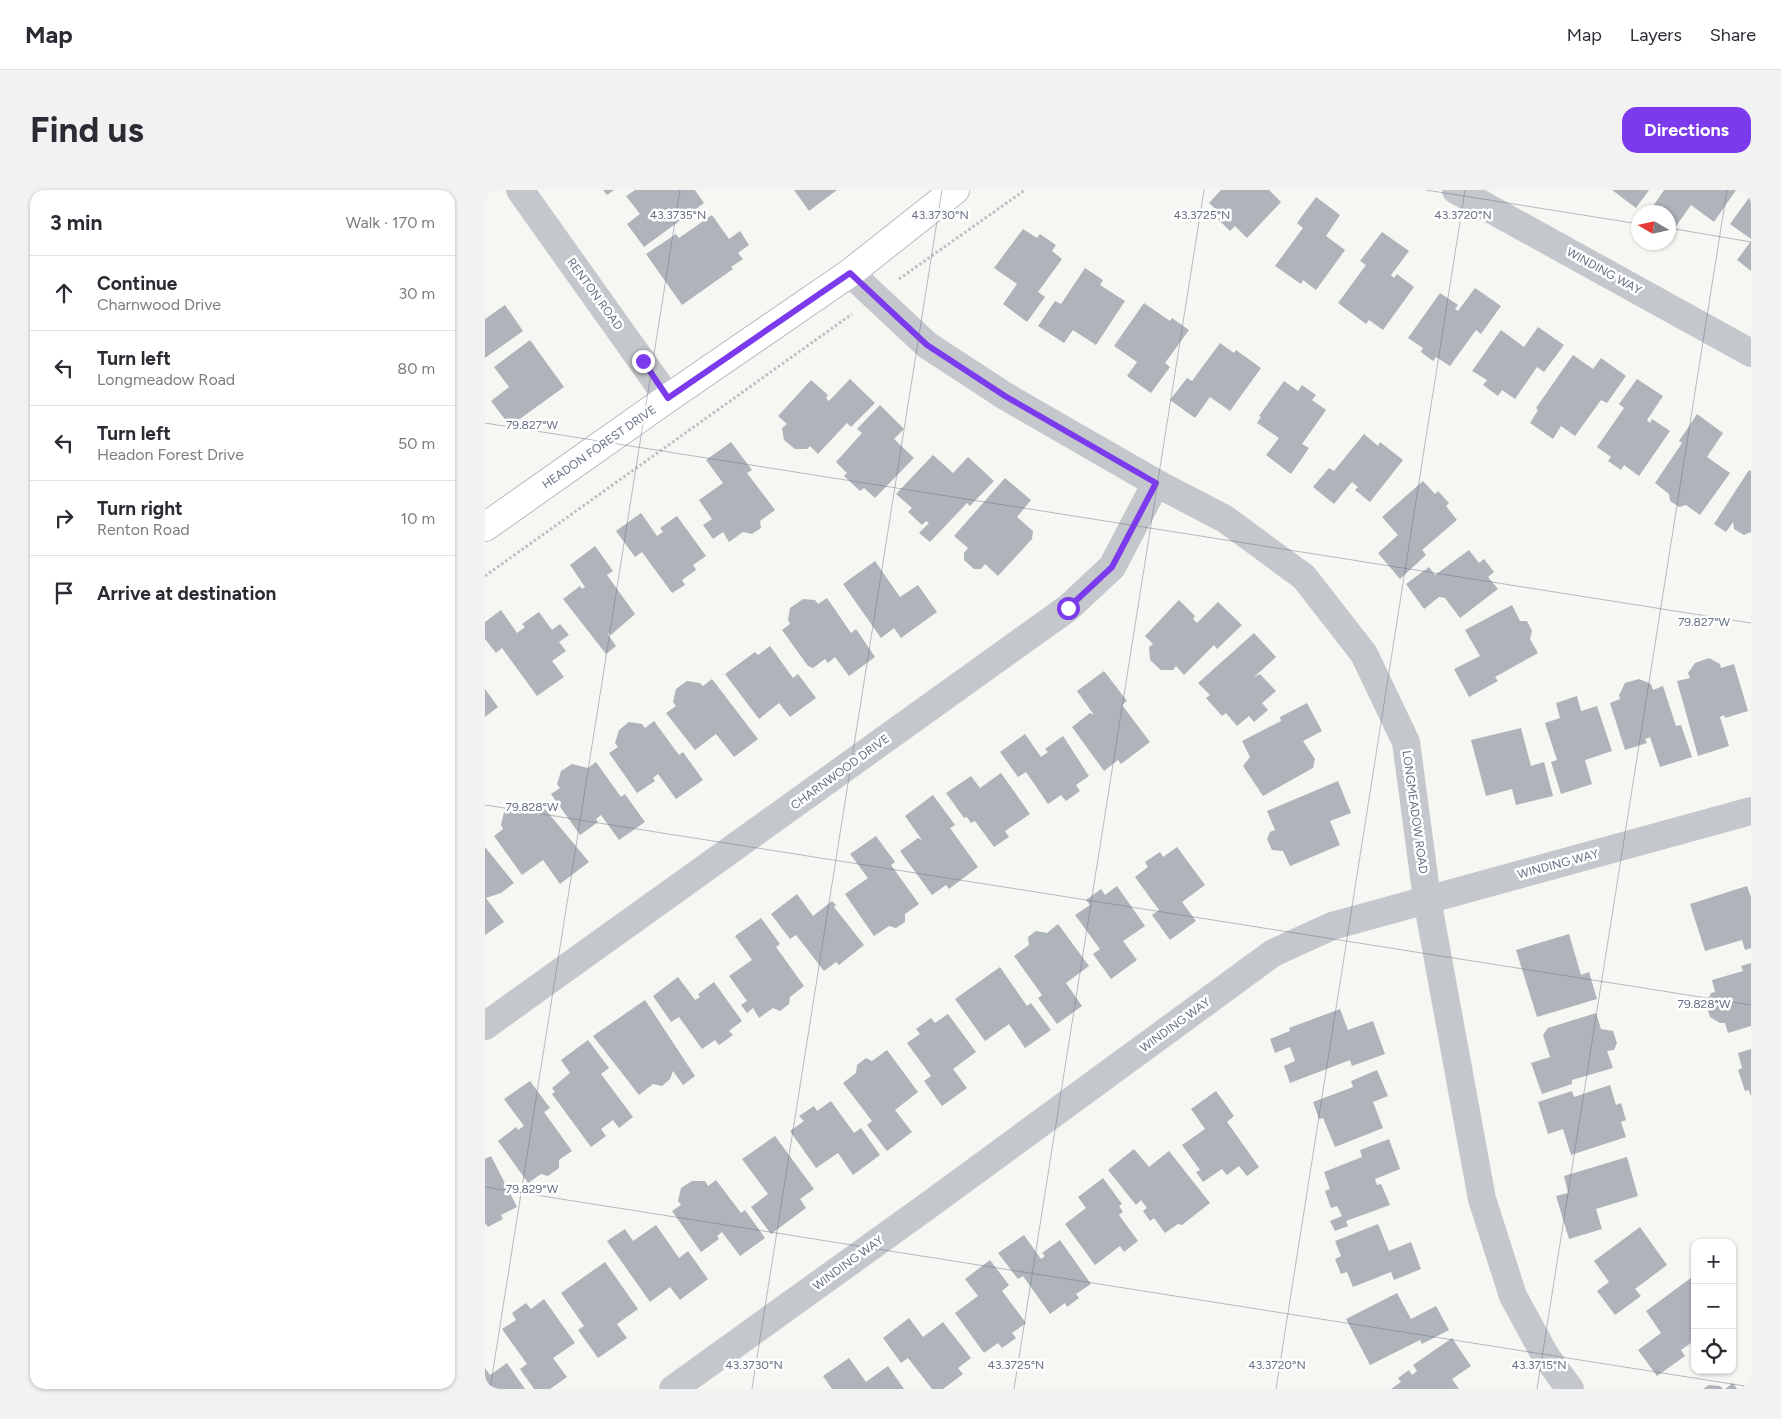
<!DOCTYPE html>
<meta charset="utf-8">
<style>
:root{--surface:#fff;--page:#f2f2f3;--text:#2b2b33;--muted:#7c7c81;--line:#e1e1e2;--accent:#7c3aed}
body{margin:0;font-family:Figtree,sans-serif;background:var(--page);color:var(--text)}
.controls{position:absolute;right:15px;bottom:15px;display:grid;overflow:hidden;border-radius:10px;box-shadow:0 1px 4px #0004}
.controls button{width:45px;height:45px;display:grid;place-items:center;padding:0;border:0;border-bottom:1px solid var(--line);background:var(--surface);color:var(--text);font:25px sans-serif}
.compass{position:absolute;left:1146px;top:15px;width:45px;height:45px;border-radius:50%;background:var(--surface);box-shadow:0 1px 4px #0004;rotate:279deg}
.stop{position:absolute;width:15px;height:15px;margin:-11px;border:4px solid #7c3aed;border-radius:50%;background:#fff}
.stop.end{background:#7c3aed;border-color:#fff;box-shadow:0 1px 5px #0008}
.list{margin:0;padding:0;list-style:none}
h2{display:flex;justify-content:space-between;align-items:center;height:65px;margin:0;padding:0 20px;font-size:21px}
h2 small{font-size:16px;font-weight:400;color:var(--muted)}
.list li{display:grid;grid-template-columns:32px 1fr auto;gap:15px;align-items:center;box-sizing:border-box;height:75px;padding:0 20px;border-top:1px solid var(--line)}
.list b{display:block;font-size:19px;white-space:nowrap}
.list p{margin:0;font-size:16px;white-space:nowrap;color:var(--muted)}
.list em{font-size:16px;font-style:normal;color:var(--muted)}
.icon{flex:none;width:28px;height:28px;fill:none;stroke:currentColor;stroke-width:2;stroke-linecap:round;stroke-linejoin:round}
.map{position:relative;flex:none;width:1266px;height:1199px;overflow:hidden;border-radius:15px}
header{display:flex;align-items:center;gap:30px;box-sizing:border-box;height:70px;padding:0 25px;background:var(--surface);border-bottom:1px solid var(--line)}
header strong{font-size:24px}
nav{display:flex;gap:28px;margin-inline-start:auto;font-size:18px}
.intro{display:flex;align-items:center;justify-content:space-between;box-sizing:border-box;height:120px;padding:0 30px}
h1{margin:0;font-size:35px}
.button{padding:12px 22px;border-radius:15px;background:var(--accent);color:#fff;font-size:18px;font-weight:700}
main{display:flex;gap:30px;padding:0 30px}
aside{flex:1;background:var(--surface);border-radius:15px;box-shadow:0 1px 4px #0004}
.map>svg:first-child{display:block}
</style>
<header>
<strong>Map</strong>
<nav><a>Map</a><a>Layers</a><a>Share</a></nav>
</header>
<div class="intro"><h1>Find us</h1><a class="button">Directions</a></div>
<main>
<aside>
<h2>3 min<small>Walk · 170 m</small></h2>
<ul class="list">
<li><svg class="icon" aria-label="ahead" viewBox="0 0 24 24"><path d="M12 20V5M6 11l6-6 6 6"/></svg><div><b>Continue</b><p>Charnwood Drive</p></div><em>30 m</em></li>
<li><svg class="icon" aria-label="left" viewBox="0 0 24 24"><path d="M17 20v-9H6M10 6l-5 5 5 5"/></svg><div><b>Turn left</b><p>Longmeadow Road</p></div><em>80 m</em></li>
<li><svg class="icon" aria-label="left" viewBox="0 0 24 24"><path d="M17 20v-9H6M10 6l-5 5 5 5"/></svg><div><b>Turn left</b><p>Headon Forest Drive</p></div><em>50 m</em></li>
<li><svg class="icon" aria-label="right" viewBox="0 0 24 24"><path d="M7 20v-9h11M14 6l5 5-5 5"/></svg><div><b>Turn right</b><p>Renton Road</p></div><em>10 m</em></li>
<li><svg class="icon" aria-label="arrive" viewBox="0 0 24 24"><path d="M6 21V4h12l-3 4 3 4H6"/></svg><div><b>Arrive at destination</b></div></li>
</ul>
</aside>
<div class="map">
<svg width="1266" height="1199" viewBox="0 0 1266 1199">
<rect width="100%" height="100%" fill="#f6f6f3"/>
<g fill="#afb4bb">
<path d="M118,0H129L122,5Z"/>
<path d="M150,0H210L219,13L159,57L142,34L155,24L141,6Z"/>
<path d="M309,0H352L324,21Z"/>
<path d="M736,0H784L796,12L762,48L750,36L745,41L733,29L737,25L724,13Z"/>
<path d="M1127,0H1164L1151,18Z"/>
<path d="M1179,0H1251L1229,32L1206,15L1189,39L1184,35V22H1164Z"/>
<path d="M1266,5V49L1245,34Z"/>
<path d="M831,7L855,25L841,46L860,60L831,100L818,90L816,94L790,76L818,38L812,33Z"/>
<path d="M227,25L244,49L255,41L264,55L253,63L258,69L246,77L248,79L197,115L161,64L191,44L194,48Z"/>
<path d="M538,39L552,48L555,44L571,55L567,61L577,69L553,102L560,107L542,132L518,114L532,94L509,78Z"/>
<path d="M897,42L924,61L906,85L909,88L912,84L929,97L898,140L884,130L881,134L853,113L881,75L875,71Z"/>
<path d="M1266,51V81L1252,70Z"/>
<path d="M600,78L618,90L615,95L640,111L611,155L588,140L579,153L553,136L570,111L576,114Z"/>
<path d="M990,98L1016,116L996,144L991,140L965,176L951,167L948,171L936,162L938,158L923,148L955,103L973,115L970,119L973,121Z"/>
<path d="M659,113L685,131L687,128L704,140L680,173L685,177L666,203L642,186L652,172L629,156Z"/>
<path d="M20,115L38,141L0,168V129Z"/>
<path d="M1053,137L1079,155L1059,182L1052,177L1030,209L1017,200L1013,206L998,195L1002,190L987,181L1016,140L1039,157Z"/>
<path d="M45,150L79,197L25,236L6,211L24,197L9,177Z"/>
<path d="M735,153L749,163L751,160L776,178L745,221L725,207L710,228L685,210L702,188L707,191Z"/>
<path d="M1088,165L1108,179L1116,168L1141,186L1122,213L1116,210L1090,246L1076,236L1068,249L1045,233L1053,220L1051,218Z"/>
<path d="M365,189L390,213L366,237L362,233L333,264L325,256L322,259H310L299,250L297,238L302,234L293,226L326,190L343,205L341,208L344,211Z"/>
<path d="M1152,189L1178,206L1162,230L1165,233L1167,229L1185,241L1154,286L1139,275L1136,280L1123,271L1126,267L1112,257L1139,218L1134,214Z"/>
<path d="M799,191L813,201L817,195L831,205L827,210L841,220L817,254L824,258L806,284L781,265L794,248L772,233L776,227L774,226Z"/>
<path d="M395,215L419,239L409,249L429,268L390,308L379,298L375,301L359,286L362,283L351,272L377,243L372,239Z"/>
<path d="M1212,224L1238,243L1222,267L1245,283L1215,325L1201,315L1194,317L1185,311L1184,304L1170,293L1197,253L1194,251Z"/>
<path d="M879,244L893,256L895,252L918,270L885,312L870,300L873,297L867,292L849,314L828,297L844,278L849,281Z"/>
<path d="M246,252L267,280L262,283L290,320L275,331L276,338L267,344L258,342L244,352L238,342L228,349L218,335L227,329L214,310L238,293L221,270Z"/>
<path d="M448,265L468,283L483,267L509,291L485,316L482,313L445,352L434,343L444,333L441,331L437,335L423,322L427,318L411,304Z"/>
<path d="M1264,280L1266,281V342L1259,345L1249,339L1248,332L1241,342L1229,334Z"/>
<path d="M520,288L546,310L532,327L548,341L547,349L513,386L500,374L496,379H489L479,370V363L483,358L469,346Z"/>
<path d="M938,291L950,304L953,301L964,313L961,316L972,330L937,360L941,365L915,389L893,363L913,345L897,327Z"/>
<path d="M156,323L172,346L178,342L175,338L192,326L221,366L208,375L211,380L197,390L200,395L187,403L157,362L150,367L131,341Z"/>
<path d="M110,356L128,381L122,385L150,424L126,445L122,443L131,456L121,464L78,409L95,396L97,399L100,397L85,375Z"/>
<path d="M984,360L994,373L999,369L1009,382L1003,387L1013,399L975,428L960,408L954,407L939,419L921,394L944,377L950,385Z"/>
<path d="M390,371L415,407L433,395L452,422L416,448L409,438L396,448L358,394Z"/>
<path d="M342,408L366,443L371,439L390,467L364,486L350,467L343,473L340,469L328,478L323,476L297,440L305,434L303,430L305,418L318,409L330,410L333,414Z"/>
<path d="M694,410L710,426L708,429L712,433L733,412L757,435L732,459L729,455L699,485L691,476L688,480H676L665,470L664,457L668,454L660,446Z"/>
<path d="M1027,415L1035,431H1042L1047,441L1045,449L1053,463L1010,487L1013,491L984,507L969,479L995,466L980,440Z"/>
<path d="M16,420L32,443L40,437L37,434L54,422L67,440L75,434L84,445L74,452L81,461L67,471L79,487L52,506L17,458L11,463L0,449V432Z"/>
<path d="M769,443L791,467L769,487L775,484L791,501L777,513L783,520L769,532L764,526L752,536L741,523L737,526L721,508L725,505L713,493Z"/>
<path d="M285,456L308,488L313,484L331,508L305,527L294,513L274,529L240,484L270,462L273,465Z"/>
<path d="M1224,468L1235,474L1236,478L1249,474L1263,521L1240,528L1239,525L1235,527L1244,556L1213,566L1192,491L1205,488L1203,483L1210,473Z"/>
<path d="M619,481L642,511L637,515L665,552L636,574L633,570L619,581L587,537L605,523L609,525L592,501Z"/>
<path d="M227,489L273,549L249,567L231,544L210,560L181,523L191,516L188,512L191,499L202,491L215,493L218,496Z"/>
<path d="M1154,489L1166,494L1168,500L1178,496L1191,536L1196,535L1207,567L1175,577L1165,547L1160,549L1162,553L1140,560L1125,513L1135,509L1134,505L1140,493Z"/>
<path d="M0,499L13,517L0,527Z"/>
<path d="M1092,506L1096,521L1112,516L1127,561L1100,570L1107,594L1076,604L1066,572L1072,570L1060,533L1075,528L1071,513Z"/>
<path d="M822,513L837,541L818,551L830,569L828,578L778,606L758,576L765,567L757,551L796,531L795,527Z"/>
<path d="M169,531L194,565L198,562L218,590L191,609L173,584L168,588L170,591L152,603L124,563L133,557L130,553L134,540L144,532L157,534L160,538Z"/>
<path d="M1036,538L1046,576L1059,572L1068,606L1031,615L1027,599L1001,606L986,550Z"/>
<path d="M540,544L556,567L563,562L560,559L578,546L604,586L591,595L595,601L581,611L576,605L563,614L541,582L533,587L515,562Z"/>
<path d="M111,572L136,607L140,604L160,632L134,650L116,625L111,629L113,632L95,645L66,604L75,598L72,594L76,581L87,574L103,578Z"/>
<path d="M516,583L545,624L520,641L524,647L509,657L490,631L486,633L482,627L479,628L461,603L486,586L495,598Z"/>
<path d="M853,591L866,623L845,631L855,655L805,676L798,661L787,660L782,649L785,642L790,640L782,621Z"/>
<path d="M448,605L470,635L465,638L493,677L464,699L461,695L447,705L415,661L433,648L437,650L420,626Z"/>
<path d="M55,613L104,672L75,694L58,670L37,685L9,646L18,639L16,635L19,622L29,615L43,616L45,620Z"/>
<path d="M391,646L410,672L406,675L434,714L420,724V732L411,738L404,736L389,746L360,704L383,688L365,664Z"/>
<path d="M0,657L29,693L16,703L1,708L19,732L0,745Z"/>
<path d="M692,657L720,695L697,712L711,731L685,750L667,725L674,720L650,687L663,677L660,672L675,662L678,667Z"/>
<path d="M632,696L660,736L638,751L652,770L626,789L608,764L615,759L590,725L605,715L601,710L616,699L620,705Z"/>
<path d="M1262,696L1266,707V758L1260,760L1257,750L1220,761L1205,714Z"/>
<path d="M312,704L328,726L347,711L351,715L349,717L379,755L354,775L351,772L339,781L311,745L305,749L286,724Z"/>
<path d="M276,728L295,754L291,757L319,796L305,807L304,814L295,821L288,818L274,828L268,818L262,823L256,815L262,811L244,786L267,770L250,746Z"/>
<path d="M573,734L604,776L581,793L597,816L572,834L553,808L557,805L529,766L544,755L543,747L551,741L562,743Z"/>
<path d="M1084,744L1096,785L1104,782L1112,809L1052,827L1031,760Z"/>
<path d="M1266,773V836L1243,843L1240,833H1235L1225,827L1221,814L1226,803L1230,802L1227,790L1258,781L1256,776Z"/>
<path d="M515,777L542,816L546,813L566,840L540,858L524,834L500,851L470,809Z"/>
<path d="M193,787L210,810L215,807L213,804L229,792L257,831L244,841L248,845L234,855L230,850L217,859L194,827L186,832L168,806Z"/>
<path d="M160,810L210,886L198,895L188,881L185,889L177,896L168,894L154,905L108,846Z"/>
<path d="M855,819L863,840L888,831L900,864L867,876L865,870L805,893L799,876L810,871L805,857L790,863L785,849L805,841L804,838Z"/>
<path d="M1111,823L1116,839L1128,841L1132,853L1129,860L1122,861L1128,878L1087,890V894L1057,904L1046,873L1065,867L1058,845L1063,838Z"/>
<path d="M463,824L491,862L468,879L482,898L457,916L439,891L446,886L422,853L435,844L431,839L446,828L450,833Z"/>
<path d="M103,850L124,878L116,884L148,927L134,938L128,930L116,939L121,946L106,957L67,904L70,902L67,898L85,883L76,870Z"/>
<path d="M1266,859V905H1265L1264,900L1260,901L1253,880L1257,878L1253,863Z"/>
<path d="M402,860L433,902L410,920L427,942L402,961L382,935L387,931L358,893L371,883L372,875L381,868L387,871Z"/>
<path d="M892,880L903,906L888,912L898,938L850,957L838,928L834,929L828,912L868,897L866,891Z"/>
<path d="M45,891L65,918L59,922L87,961L74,970V978L63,986L56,984L43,993L13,951L31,937L33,940L39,936L19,909Z"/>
<path d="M1125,895L1131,915L1136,913L1141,930L1136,932L1141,947L1086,965L1078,939L1063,944L1053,912L1087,901L1089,907Z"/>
<path d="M731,901L749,926L742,932L774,977L762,986L754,976L742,985L737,979L718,992L711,982L715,980L697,955L720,939L706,919Z"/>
<path d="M346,911L369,943L376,938L395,965L368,985L353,963L331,978L305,941L319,931L314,926L329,916L332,921Z"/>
<path d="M290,946L329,999L315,1009L321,1018L286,1044L266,1017L283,1004L257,969Z"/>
<path d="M904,949L915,979L890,989L892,995L896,994L905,1015L861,1031L863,1036L850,1041L845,1031L857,1026L852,1016L846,1018L840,1001L845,999L839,982L877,967L875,960Z"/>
<path d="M649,959L664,977L684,961L725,1013L697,1035L693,1034L680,1043L669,1028L665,1031L658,1021L662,1018L656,1010L651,1015L623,980Z"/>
<path d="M6,966L32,1017L16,1025L18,1029L3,1037L0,1033V969Z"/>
<path d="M1142,967L1153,1006L1111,1019L1117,1039L1084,1049L1071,1006L1083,1003L1079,986Z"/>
<path d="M618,988L637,1014L634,1016L638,1022L634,1025L653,1051L639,1062L635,1056L610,1075L580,1034L601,1018L593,1007Z"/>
<path d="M231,990L256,1023L260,1020L280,1048L255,1066L237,1042L232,1046L234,1049L216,1062L187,1021L196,1015L193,1011L196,998L207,991H220L223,996Z"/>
<path d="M893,1034L904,1061L926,1052L936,1079L909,1090L906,1082L868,1097L862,1082L856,1084L850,1069L856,1066L850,1051Z"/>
<path d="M171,1035L194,1068L203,1061L223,1089L195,1110L185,1097L165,1112L122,1051L140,1039L148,1051Z"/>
<path d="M1155,1037L1182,1075L1150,1099L1156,1106L1130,1125L1112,1101L1124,1092L1109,1071Z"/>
<path d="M539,1045L556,1069L560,1066L557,1063L575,1050L606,1094L591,1104L594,1108L582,1117L580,1113L565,1124L538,1086L533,1089L513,1063Z"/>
<path d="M505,1070L524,1095L517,1101L541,1133L527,1143L531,1148L517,1158L513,1153L499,1163L470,1123L493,1106L480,1089Z"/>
<path d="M120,1072L153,1119L132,1134L142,1148L113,1168L93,1140L99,1136L76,1103Z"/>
<path d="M1210,1085V1150L1196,1160L1200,1166L1172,1186L1153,1160L1176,1143L1161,1121Z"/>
<path d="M912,1103L926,1129L951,1116L964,1140L937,1154L935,1150L885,1175L861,1129Z"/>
<path d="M59,1109L90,1153L68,1168L82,1187L65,1199H49L35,1179L42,1174L17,1139L31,1130L27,1123L41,1113L46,1119Z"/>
<path d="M424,1128L438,1147L458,1132L486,1168L473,1178L478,1184L458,1199H447L423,1168L416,1173L398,1148Z"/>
<path d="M967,1148L986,1176L967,1189L974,1199H906L916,1192L913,1188L924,1180L927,1185L932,1181L928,1175Z"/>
<path d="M364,1168L381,1192L403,1176L419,1199H347L338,1186Z"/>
<path d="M22,1173L40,1199H0V1178L5,1185Z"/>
<path d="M1248,1193L1252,1199H1240Z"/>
<path d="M1224,1195L1235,1196L1238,1199H1218Z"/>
</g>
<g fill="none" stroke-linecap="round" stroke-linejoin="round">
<defs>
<path id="secondary" d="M0,337L183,208L365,83L470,0"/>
</defs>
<use href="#secondary" stroke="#b6bac0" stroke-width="30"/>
<g stroke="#bebfc2" stroke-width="3" stroke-dasharray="2.5 2.5" stroke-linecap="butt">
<path d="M414,89L540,0"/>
<path d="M0,386L367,124"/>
</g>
<g stroke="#c4c7cb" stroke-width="28">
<path d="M35,0L183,208"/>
<path d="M971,0L1266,163"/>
<path d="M365,83L442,155L520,206L671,293L740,329L819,387L879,464L921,552L942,709L997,1009L1028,1106L1060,1165L1085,1199"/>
<path d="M0,836L583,418L627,377L671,293"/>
<path d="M188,1199L448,1012L788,763L847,736L1266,621"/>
</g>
<use href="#secondary" stroke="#fff" stroke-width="28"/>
</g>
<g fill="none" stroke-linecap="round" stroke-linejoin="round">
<path stroke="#7c3aed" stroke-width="6" d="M158,171L183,208L365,83L442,155L520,206L671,293L627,377L583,418"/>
</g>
<path fill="none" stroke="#657084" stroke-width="1" stroke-opacity="0.45" d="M941,0L1154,34M1184,38L1266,52M0,233L1266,433M0,615L1266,815M0,997L1266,1197M5,1199L195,0M267,1199L457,0M529,1199L719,0M791,1199L980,0M1052,1199L1242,0"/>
<g text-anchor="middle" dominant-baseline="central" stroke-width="5" stroke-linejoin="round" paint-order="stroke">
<g font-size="12" fill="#657084" stroke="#fff">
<text transform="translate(1119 81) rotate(29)">WINDING WAY</text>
<text transform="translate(110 104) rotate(54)">RENTON ROAD</text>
<text transform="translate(114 257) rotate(-35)">HEADON FOREST DRIVE</text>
<text transform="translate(355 582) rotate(-36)">CHARNWOOD DRIVE</text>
<text transform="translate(930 622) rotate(82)">LONGMEADOW ROAD</text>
<text transform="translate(1073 674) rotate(-15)">WINDING WAY</text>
<text transform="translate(690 835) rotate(-36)">WINDING WAY</text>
<text transform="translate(363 1073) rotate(-36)">WINDING WAY</text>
</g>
</g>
<g font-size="12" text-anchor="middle" fill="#657084" stroke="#fff" stroke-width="5" stroke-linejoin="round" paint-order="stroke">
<text x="193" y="29">43.3735°N</text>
<text x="455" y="29">43.3730°N</text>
<text x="717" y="29">43.3725°N</text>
<text x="978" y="29">43.3720°N</text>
<text x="47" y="239">79.827°W</text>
<text x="1219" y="436">79.827°W</text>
<text x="47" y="621">79.828°W</text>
<text x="1219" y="818">79.828°W</text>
<text x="47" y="1003">79.829°W</text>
<text x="269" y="1179">43.3730°N</text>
<text x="531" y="1179">43.3725°N</text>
<text x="792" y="1179">43.3720°N</text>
<text x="1054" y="1179">43.3715°N</text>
</g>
</svg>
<div class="controls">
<button>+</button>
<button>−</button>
<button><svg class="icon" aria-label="locate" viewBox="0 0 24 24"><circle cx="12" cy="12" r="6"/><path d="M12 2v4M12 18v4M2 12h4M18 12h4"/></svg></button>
</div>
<svg class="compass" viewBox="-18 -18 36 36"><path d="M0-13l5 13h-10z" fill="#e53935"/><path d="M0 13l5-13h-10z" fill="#7c7c81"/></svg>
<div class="stop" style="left:583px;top:418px"></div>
<div class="stop end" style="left:158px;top:171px"></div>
</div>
</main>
